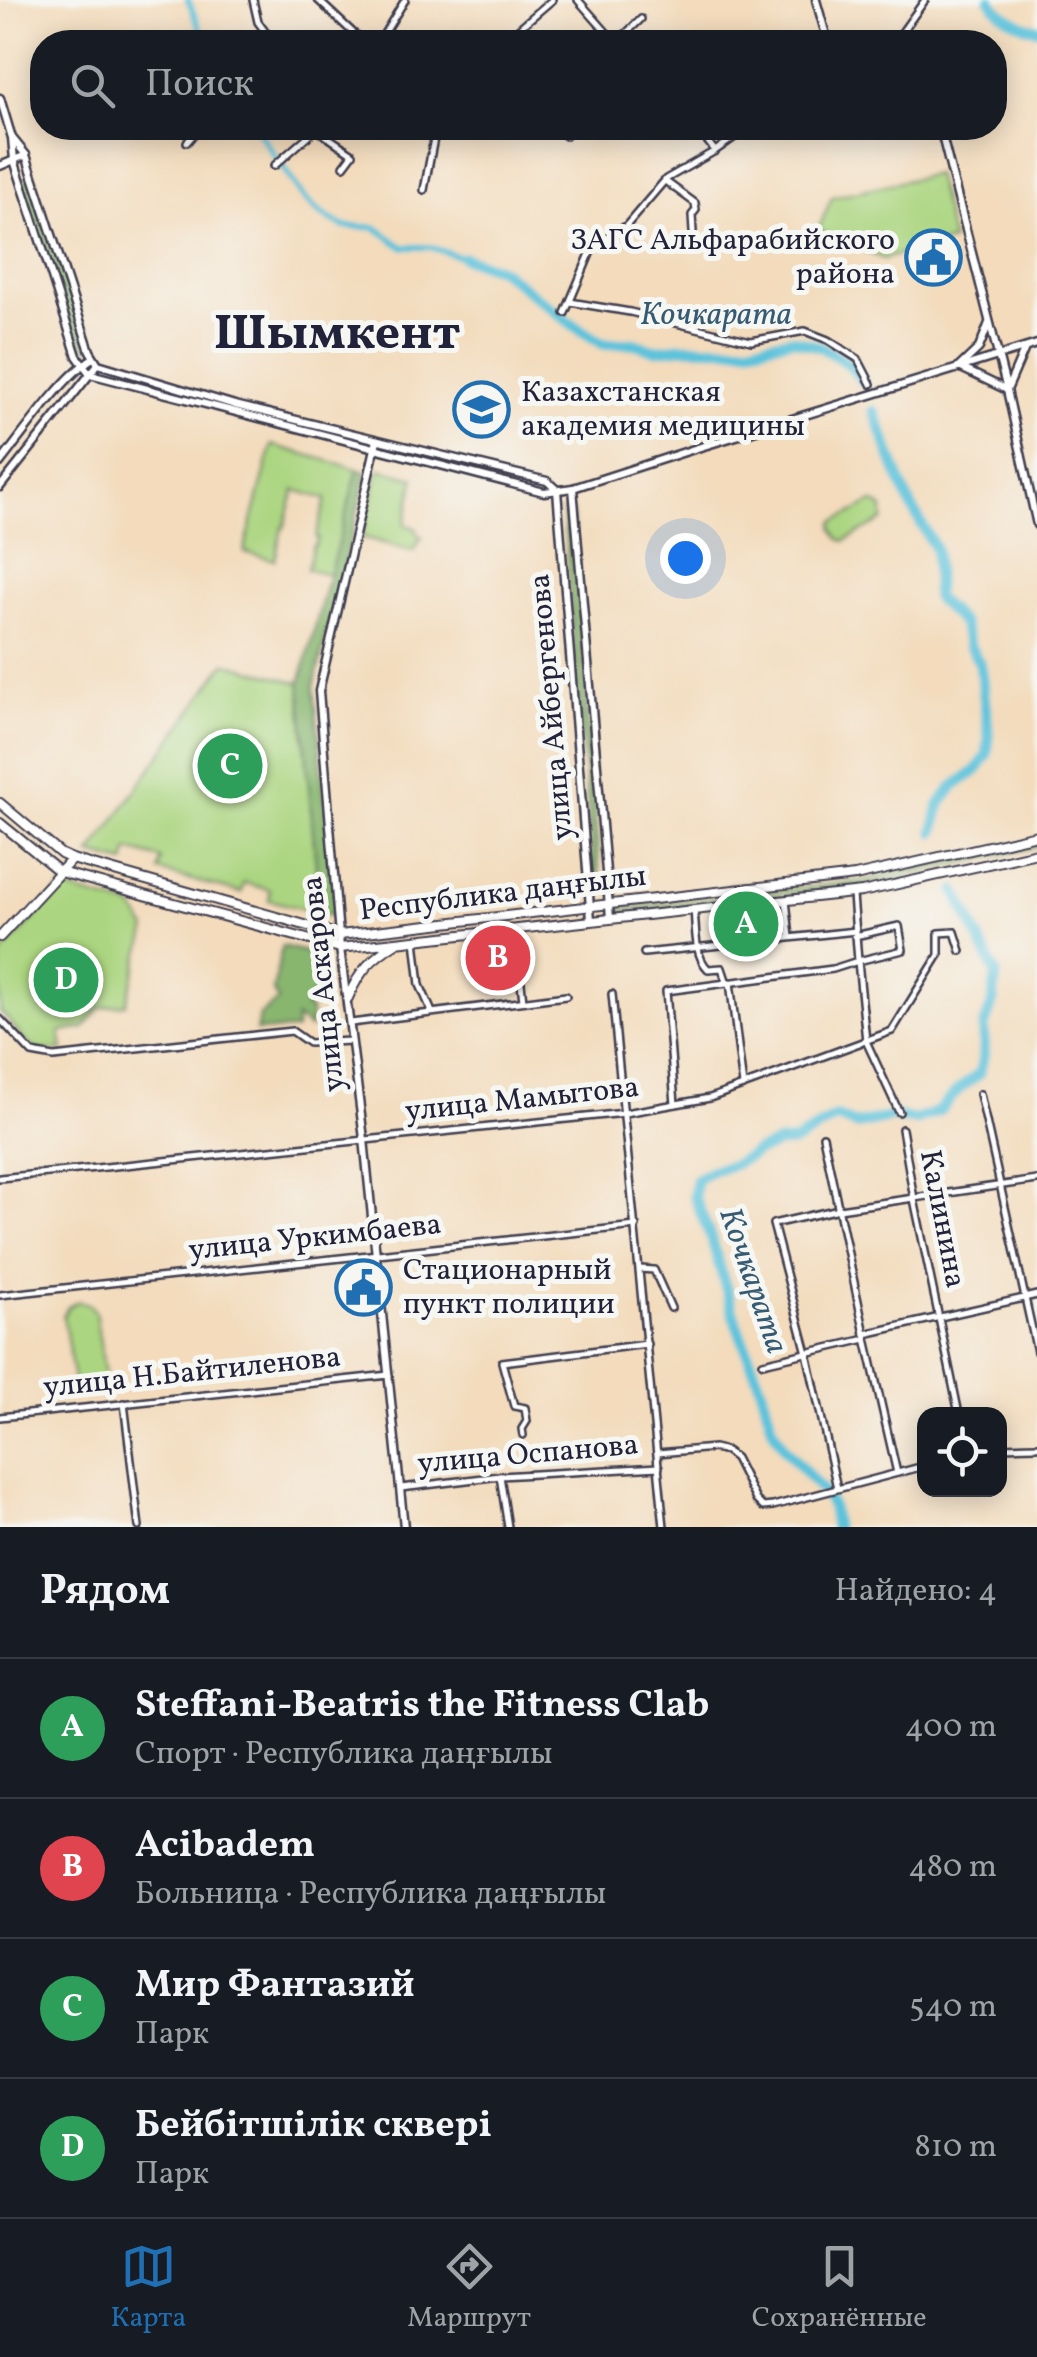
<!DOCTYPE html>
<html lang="ru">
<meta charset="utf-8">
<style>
:root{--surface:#171b24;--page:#20242c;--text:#f1f3f6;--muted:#9ea1a6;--line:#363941;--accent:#1f6fb2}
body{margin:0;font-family:Vollkorn,serif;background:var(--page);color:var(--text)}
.controls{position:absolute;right:30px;bottom:30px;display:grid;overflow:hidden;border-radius:20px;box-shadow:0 5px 25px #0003}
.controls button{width:90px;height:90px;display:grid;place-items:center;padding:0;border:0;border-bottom:2px solid var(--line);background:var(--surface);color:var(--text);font:50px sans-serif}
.you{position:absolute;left:685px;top:558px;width:35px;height:35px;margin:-25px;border:8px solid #fff;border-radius:50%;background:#1a73e8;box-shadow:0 0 0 15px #1a73e833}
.badge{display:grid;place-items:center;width:65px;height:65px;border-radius:50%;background:var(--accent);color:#fff;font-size:32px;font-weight:700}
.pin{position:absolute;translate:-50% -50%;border:5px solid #fff;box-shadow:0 2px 10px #0006}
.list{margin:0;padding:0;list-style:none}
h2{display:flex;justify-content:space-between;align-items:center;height:130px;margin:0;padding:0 40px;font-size:42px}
h2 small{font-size:32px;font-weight:400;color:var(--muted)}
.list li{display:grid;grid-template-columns:65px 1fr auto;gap:30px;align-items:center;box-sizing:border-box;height:140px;padding:0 40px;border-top:2px solid var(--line)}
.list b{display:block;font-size:38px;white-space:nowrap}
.list p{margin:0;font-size:32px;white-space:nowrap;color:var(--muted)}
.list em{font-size:32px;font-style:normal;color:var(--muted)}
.icon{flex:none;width:55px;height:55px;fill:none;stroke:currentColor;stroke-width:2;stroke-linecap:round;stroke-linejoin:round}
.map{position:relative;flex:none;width:1037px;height:1527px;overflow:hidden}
.search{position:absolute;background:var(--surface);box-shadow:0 5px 25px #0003;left:30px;right:30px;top:30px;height:110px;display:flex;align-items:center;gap:25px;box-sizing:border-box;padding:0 35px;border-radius:40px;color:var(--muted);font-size:38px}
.sheet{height:690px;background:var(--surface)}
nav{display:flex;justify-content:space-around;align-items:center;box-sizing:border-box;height:140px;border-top:2px solid var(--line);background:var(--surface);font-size:28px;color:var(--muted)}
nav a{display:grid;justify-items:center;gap:5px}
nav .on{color:var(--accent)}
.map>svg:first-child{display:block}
</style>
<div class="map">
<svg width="1037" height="1527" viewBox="0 0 1037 1527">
<rect width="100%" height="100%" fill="#f6f6f2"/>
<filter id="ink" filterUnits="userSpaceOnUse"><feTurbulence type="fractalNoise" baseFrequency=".01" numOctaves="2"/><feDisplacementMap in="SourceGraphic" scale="20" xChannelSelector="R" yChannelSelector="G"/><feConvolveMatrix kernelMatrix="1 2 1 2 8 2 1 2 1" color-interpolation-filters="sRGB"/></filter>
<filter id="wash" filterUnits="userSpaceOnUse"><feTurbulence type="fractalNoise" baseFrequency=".0048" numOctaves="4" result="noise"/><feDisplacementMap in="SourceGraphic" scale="40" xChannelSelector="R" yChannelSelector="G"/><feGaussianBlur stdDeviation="2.25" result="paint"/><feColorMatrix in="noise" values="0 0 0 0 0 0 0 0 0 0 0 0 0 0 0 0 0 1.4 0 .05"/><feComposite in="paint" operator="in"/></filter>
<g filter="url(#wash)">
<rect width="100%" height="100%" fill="#f3dbbc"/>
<g fill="#abd580" stroke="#667c5e" stroke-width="2.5">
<path d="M935,174L952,241L883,259L818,230L832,197Z"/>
<path d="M272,445L358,469L330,575L307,569L313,546H315L318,538L316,537L326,499L295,490L284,528H282L275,560L244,552Z"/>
<path d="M379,469L415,478L405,524L417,529V534L422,537L413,551L362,537Z"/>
<path d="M873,502L883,508V520L844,541L839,539L833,528L834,522Z"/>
<path d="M225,663L300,683L320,913L269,900L270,890L244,883L241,893L159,871L161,859L129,850L125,863L91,854Z"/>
<path d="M1037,842V847L861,886L618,912L617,908L860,881Z"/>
<path d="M62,888L133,907L147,929L126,1004L99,1008L84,1028L60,1032L63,1050C55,1050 44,1051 37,1049C22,1043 13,1022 0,1012V956Z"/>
<path d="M78,1301L89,1304L95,1311L105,1375L100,1386L91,1389L80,1388L74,1380L63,1316L68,1307Z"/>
</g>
<g fill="#88b66e" stroke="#556c54" stroke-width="2.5">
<path d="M32,177L88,350L80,353L21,181Z"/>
<path d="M358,469L367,472L314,686L336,917L320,913L300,683Z"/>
<path d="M572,510L601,892L595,893L563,511Z"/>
<path d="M282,946L322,956L314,964L316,996H311V1002L305,1007L311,1012L310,1028L296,1018V1030L256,1031L260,1015L278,1001L273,991Z"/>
</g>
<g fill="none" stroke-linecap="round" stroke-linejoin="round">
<g stroke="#5dc3db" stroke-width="6">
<path d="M188,0L205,42"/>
<path d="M256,128L303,197L319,212L333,221L345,227H375L403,247H430L464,258"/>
</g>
<g stroke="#5dc3db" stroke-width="11">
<path d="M990,0C1001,16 1019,25 1037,29"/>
<path d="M464,258L500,269L573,325L603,344L633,343L655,350L682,347L728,348L752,347L792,339L821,347L849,364L861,380"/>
<path d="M874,411L906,496L936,550V598L962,623L969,645L980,664L989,736L987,755L977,770L953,787L940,804L934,832"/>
<path d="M835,1527L832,1507L823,1492L784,1448L773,1429L761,1387L737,1325L712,1241L694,1196L696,1180L712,1170L733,1165L758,1151L779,1143L794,1142L836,1117L855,1125L892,1117L916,1120L939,1111L958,1090L979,1074L984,1054V1027L993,1001L996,974L956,891"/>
</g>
</g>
</g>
<g filter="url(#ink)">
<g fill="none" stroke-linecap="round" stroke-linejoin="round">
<defs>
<g id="minor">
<path d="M253,0L258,22L272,41"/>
<path d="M318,0L363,42"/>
<path d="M578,0L615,42"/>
<path d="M379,42L405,0"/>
<path d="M503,42L552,0"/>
<path d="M617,42L641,19"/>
<path d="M895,42L925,0"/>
<path d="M556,128L566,136"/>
<path d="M697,128L715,151"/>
<path d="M316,129L353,154L344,166"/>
<path d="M187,142L199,128"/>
<path d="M274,166L315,130"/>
<path d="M665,181L695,203L696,210L692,215L693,232"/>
<path d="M424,190L436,128"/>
<path d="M570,302L630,312L751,341L805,331L828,340L858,359L871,384"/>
<path d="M565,313L592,249L626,226L666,179L715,151L748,128"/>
<path d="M853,895L858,961L903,950L899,926L855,936"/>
<path d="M786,900L790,937"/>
<path d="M694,909C696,929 694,955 708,969L722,968L727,983"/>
<path d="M515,929L523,1001"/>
<path d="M415,940L420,985L432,1012"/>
<path d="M644,953L856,931"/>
<path d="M730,982L743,1086"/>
<path d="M612,994L664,1527"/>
<path d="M0,1019L32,1053L54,1057L292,1031L309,1043L351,1041"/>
<path d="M351,1023L566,996"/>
<path d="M980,1094L1037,1352"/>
<path d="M675,1104L666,991L833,969L858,961L866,1041L899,1112"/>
<path d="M902,1129L914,1199L959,1414"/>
<path d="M823,1136L865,1334L897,1473"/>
<path d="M0,1178L625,1113L710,1098L892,1031L939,955V933L955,932L961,951"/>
<path d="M640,1269L654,1270L671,1308"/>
<path d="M0,1295L636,1226"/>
<path d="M865,1334L1037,1295"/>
<path d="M763,1363L866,1339"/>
<path d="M124,1403L139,1527"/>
<path d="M0,1417L389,1375"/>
<path d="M523,1435L522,1429L527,1421L525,1408L514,1406L502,1362L647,1344"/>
<path d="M1000,1447L1037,1446"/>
<path d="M658,1453L714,1448L726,1451L735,1458L756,1500L763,1507L773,1506L924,1466"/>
<path d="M500,1476L508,1527"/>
<path d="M401,1488L500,1476L659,1467"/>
<path d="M837,1488L807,1353L773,1224L839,1209L1037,1180"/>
</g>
<g id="tertiary">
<path d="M816,0L828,42"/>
<path d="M940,128L1007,390L1037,525"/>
<path d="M0,166L26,155"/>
<path d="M0,463C23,434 63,376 93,358"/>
<path d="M0,487L98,364"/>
<path d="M573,488L610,918"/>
<path d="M557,490L591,920"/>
</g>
<g id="secondary">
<path d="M0,98L12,138L14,160L50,271L77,356L90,374L544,492L573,488L694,449L1037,344"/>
<path d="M13,139L26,155L90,351L98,364L235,405L547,481L557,490"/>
<path d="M989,323L979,348L959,367L1007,390L1025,348"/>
<path d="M377,440L319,691L340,948L364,1139L404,1527"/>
</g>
<g id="primary">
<path d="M0,803L61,854L72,859L340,935L855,876L1037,835"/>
<path d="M0,823L60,872L340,948L862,892L1037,853"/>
<path d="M0,937L72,859"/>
<path d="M348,998C359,971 372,958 396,943"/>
</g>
</defs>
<use href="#minor" stroke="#413e4e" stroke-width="10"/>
<use href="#tertiary" stroke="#413e4e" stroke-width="11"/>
<use href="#secondary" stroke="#413e4e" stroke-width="11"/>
<use href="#primary" stroke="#413e4e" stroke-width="12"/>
<use href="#minor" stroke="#fff" stroke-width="5"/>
<use href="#tertiary" stroke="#fff" stroke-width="6"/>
<use href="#secondary" stroke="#fff" stroke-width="6"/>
<use href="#primary" stroke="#fff" stroke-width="8"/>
</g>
</g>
<defs>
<symbol id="civic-ring" viewBox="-11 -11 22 22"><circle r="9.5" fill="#f6f6f2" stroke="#1f6fb2" stroke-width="1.5"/><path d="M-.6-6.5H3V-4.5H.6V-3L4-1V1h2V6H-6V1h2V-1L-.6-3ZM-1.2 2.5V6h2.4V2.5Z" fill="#1f6fb2"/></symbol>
<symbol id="university-ring" viewBox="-11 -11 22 22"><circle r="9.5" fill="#f6f6f2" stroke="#1f6fb2" stroke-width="1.5"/><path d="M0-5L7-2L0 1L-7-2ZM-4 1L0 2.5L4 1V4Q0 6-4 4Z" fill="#1f6fb2"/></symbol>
</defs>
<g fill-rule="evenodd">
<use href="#civic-ring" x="902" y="226" width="63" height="63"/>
<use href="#university-ring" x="450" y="378" width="63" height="63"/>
<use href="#civic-ring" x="332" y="1256" width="63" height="63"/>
</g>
<g text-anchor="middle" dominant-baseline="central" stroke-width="10" stroke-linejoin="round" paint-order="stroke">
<g font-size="30" fill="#22223b" stroke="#f6f6f2" text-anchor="start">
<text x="895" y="241" text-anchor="end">ЗАГС Альфарабийского<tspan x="895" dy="34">района</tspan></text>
<text x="521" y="393">Казахстанская<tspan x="521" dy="34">академия медицины</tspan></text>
<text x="403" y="1271">Стационарный<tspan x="403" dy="34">пункт полиции</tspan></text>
</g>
<g font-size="30" fill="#22223b" stroke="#f6f6f2">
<text transform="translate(552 707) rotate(-95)">улица Айбергенова</text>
<text transform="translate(503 894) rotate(-7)">Республика даңғылы</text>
<text transform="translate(324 984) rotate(-96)">улица Аскарова</text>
<text transform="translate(522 1100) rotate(-6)">улица Мамытова</text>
<text transform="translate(942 1219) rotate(79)">Калинина</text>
<text transform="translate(315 1238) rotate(-6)">улица Уркимбаева</text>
<text transform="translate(192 1373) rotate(-6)">улица Н.Байтиленова</text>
<text transform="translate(528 1455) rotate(-5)">улица Оспанова</text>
</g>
<g font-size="32" font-style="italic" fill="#375a73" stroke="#f6f6f2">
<text x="716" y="316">Кочкарата</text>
<text transform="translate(752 1281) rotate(71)">Кочкарата</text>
</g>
<g font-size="50" font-weight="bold" fill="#22223b" stroke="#f6f6f2">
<text x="337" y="335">Шымкент</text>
</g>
</g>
</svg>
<div class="controls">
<button><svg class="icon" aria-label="locate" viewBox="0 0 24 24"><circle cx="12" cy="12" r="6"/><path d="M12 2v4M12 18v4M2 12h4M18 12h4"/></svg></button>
</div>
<div class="you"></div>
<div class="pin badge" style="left:746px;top:924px;background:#2e9e5b">A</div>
<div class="pin badge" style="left:498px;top:958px;background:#e0444e">B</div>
<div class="pin badge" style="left:230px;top:766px;background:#2e9e5b">C</div>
<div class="pin badge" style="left:66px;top:980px;background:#2e9e5b">D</div>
<div class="search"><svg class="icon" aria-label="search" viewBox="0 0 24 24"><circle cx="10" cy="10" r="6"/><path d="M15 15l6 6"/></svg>Поиск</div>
</div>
<section class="sheet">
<h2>Рядом<small>Найдено: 4</small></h2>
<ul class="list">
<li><span class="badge" style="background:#2e9e5b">A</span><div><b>Steffani-Beatris the Fitness Clab</b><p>Спорт · Республика даңғылы</p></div><em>400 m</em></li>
<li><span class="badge" style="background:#e0444e">B</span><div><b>Acibadem</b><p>Больница · Республика даңғылы</p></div><em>480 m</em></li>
<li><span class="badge" style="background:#2e9e5b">C</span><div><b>Мир Фантазий</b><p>Парк</p></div><em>540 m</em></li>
<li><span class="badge" style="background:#2e9e5b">D</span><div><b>Бейбітшілік сквері</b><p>Парк</p></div><em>810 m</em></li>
</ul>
</section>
<nav>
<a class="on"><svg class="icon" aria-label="map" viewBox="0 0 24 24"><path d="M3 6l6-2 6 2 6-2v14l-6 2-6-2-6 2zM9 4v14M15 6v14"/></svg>Карта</a>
<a><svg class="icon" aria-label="directions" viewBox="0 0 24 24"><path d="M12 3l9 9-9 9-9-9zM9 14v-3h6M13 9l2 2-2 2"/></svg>Маршрут</a>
<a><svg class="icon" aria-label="saved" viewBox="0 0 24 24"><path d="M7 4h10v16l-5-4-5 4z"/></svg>Сохранённые</a>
</nav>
